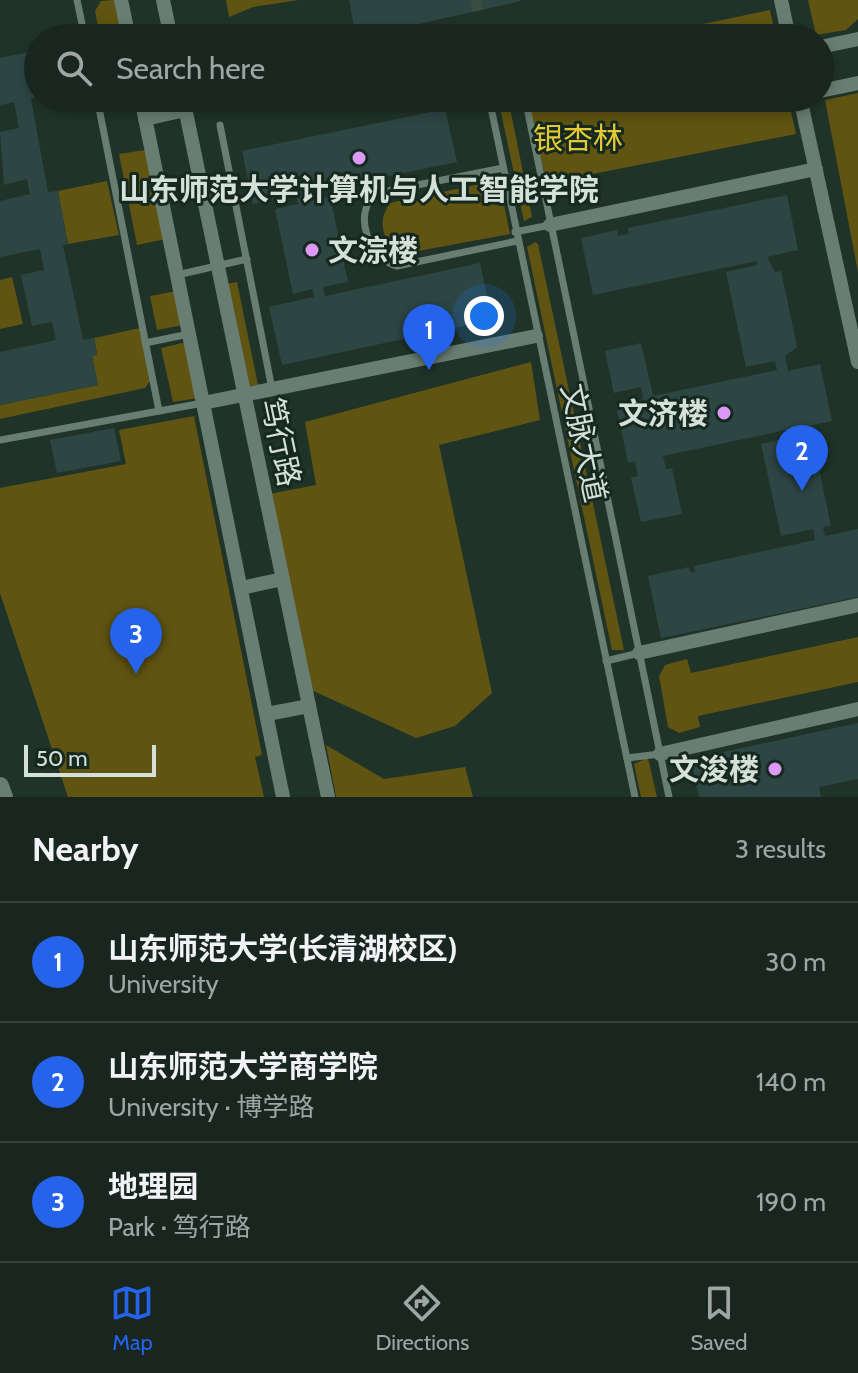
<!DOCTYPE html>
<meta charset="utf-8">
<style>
:root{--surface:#18261f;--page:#25322c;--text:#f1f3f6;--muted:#9fa5a4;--line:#36433d;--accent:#2563eb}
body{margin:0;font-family:Cabin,"Noto Sans SC",sans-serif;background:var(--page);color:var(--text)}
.scale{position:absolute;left:24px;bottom:20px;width:132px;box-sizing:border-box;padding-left:8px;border:4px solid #d4e0d9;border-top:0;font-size:22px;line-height:28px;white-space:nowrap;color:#d4e0d9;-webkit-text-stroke:6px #162920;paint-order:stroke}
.you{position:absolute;left:484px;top:316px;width:28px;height:28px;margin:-20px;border:6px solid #fff;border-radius:50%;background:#1a73e8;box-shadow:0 0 0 12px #1a73e833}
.badge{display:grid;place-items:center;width:52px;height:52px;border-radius:50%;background:var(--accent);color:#fff;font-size:26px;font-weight:700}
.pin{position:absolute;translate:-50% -66px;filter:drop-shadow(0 2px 4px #0008)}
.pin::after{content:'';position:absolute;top:42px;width:28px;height:24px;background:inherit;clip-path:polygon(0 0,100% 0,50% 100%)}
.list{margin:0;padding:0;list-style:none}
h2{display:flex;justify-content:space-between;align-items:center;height:104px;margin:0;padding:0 32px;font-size:34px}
h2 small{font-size:26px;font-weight:400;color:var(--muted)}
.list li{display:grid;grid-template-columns:52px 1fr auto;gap:24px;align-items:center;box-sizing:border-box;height:120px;padding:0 32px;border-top:2px solid var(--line)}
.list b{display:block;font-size:30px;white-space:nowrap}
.list p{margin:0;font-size:26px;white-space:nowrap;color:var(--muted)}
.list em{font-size:26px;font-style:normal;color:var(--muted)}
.icon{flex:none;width:44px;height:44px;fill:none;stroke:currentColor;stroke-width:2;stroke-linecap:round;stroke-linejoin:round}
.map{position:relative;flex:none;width:858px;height:797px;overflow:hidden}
.search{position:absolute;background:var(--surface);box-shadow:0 4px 12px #0003;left:24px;right:24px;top:24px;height:88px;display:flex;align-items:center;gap:20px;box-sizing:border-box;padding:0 28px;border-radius:44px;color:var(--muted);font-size:30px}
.sheet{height:464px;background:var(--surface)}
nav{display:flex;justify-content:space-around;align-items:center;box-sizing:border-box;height:112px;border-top:2px solid var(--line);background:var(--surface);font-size:22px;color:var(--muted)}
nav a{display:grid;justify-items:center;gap:4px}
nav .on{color:var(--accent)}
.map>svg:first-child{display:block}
</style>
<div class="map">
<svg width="858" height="797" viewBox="0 0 858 797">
<rect width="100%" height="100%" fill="#203329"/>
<g fill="#5f5411">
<path d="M114,0L122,38H100L95,11L101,1Z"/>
<path d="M226,0H299L253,7L229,17Z"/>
<path d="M808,0H858V19L846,30L816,35Z"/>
<path d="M770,10L776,38H636Z"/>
<path d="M858,93V272L825,100Z"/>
<path d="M498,98H508L532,217L524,221Z"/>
<path d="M526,98H788L796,134L547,183Z"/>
<path d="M145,150L166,239L137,245L119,154Z"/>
<path d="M499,180L510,234L402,254C383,242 376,222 390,203Z"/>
<path d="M107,181L119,235L68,244L58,191Z"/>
<path d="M535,242L538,244L624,650H612L527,247Z"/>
<path d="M12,277L23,324L0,329V280Z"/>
<path d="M237,282L258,385L240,387L220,285Z"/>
<path d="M176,291L183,325L157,330L150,296Z"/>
<path d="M140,328L150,381L145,388L0,419V405L98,385L92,356L97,354L94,338Z"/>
<path d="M186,342L198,398L173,402L161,348Z"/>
<path d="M531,362L540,420L439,445L492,693L455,726L416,738L307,688L269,494L316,485L305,422Z"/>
<path d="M194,416L262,755L255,757L264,797H68L0,593V488L126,464L119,430Z"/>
<path d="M858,637V682L698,716L700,727L679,733L668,727L659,676L665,665L687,659L691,673Z"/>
<path d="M326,745L384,779L465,767L473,797H336Z"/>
<path d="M647,758L649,762L657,797H641L634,764Z"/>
</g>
<g fill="#2d4644">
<path d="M349,0H521V1L409,26L411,33L356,38Z"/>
<path d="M30,52L35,76L38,75V97L31,99L48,192L58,191L68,244L63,245L80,325L83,340L94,338L97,355L92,356L98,385L0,405V352L56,340L52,322L32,326L21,275L44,270L40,249L0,257V201L30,194L27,179L4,185L0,132L19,128L14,102L0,105V58Z"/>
<path d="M445,109L457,162L305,193L308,202L330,196L348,282L323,287L325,296L480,263L492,320L282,365L269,307L314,297L313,289L293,294L275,209L298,204L296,194L253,204L242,151Z"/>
<path d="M787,195L798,250L767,257L775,272L781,271L797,347L785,356L788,371L820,364L832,421L804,427L805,432L811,431L831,526L823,527L825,536L858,529V597L661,638L648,576L689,567L691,573L695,572L694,566L815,540L813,529L781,536L761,444L793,437L791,429L663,456L666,469L672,468L682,514L641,522L631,478L638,476L635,461L628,463L616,405L643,399L641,387L614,393L605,351L641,343L653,396L777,370L775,361L746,367L726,272L757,265V261L593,295L581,238L617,230L618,236L629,234L628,228Z"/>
<path d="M114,428L121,461L57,473L50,440Z"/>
<path d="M858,723V779L819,787L821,797H699L691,759Z"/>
</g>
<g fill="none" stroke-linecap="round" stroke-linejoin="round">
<path stroke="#3b4d43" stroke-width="11" stroke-dasharray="11 5.5" stroke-linecap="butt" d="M476,0L478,11"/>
<g stroke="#697e72" stroke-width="7">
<path d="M77,0L85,38"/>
<path d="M97,98L159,411"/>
<path d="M489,98L635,797"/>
<path d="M525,98L669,797"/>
<path d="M220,125L272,389"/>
<path d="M503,168L377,193C351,212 369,259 397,266L517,241"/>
<path d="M515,232L550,225"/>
<path d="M177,275L247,259"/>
<path d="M145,343L189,334"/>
<path d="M0,440L203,403"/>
<path d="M606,661L639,653"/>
<path d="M627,758L660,754"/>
</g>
<g stroke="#697e72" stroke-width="14">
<path d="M121,0L129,38"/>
<path d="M163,0L171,38"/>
<path d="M781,0L789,38"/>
<path d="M820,47L858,39"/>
<path d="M820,91L858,83"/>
<path d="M141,98L283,797"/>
<path d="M183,98L328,797"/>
<path d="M800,98L858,362"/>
<path d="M145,119L185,110"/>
<path d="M550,225L816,169"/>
<path d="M203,403L536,336"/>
<path d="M241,588L283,579"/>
<path d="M639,653L858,605"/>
<path d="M267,714L309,706"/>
<path d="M660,754L858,709"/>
</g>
<path stroke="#697e72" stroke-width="18" d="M0,786L4,797"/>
</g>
<g fill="#dc99f5" stroke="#162920" stroke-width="3">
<circle cx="359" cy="158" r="8"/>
<circle cx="312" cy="250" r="8"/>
<circle cx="724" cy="413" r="8"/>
<circle cx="775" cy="769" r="8"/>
</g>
<g text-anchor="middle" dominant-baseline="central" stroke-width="6" stroke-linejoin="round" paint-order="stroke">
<g font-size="30" fill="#e3ca34" stroke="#162920">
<text x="578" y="138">银杏林</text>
</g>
<g font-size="30" font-weight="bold" fill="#d4e0d9" stroke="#162920" text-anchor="end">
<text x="359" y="189" text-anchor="middle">山东师范大学计算机与人工智能学院</text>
<text x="328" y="250" text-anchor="start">文淙楼</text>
<text x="708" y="413">文济楼</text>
<text x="759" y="769">文浚楼</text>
</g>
<g font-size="30" fill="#d4e0d9" stroke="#162920">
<text transform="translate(281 442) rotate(78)">笃行路</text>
<text transform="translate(584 443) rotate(78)">文脉大道</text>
</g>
</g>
</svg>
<div class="scale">50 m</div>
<div class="you"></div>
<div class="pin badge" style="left:429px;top:370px">1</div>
<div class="pin badge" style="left:802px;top:491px">2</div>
<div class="pin badge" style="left:136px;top:674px">3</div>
<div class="search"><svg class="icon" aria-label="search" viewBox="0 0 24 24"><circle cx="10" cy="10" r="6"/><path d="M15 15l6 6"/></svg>Search here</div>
</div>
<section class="sheet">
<h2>Nearby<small>3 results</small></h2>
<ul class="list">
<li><span class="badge">1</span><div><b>山东师范大学(长清湖校区)</b><p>University</p></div><em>30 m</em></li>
<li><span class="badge">2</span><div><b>山东师范大学商学院</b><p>University · 博学路</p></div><em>140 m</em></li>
<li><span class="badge">3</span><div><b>地理园</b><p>Park · 笃行路</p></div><em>190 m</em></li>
</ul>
</section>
<nav>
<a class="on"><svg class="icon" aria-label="map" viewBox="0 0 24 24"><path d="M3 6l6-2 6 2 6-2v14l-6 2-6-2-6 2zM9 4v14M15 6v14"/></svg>Map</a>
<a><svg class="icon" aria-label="directions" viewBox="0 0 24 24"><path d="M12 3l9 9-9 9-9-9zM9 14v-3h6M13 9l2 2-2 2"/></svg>Directions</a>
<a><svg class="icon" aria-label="saved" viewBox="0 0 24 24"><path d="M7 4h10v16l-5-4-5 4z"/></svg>Saved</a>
</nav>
